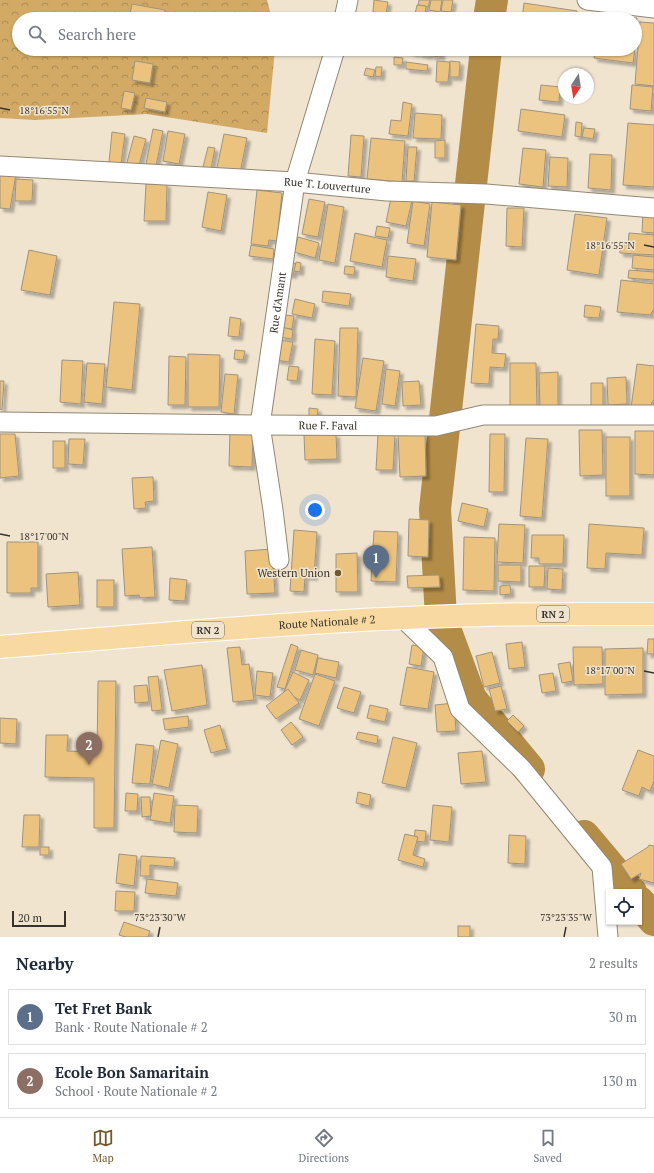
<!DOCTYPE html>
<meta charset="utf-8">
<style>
:root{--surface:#fff;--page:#f6f6f7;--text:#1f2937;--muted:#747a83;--line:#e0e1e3;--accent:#745a2b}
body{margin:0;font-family:"PT Serif",serif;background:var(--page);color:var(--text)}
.controls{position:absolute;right:12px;bottom:12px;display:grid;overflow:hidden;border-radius:0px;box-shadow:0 1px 3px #0004}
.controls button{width:36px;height:36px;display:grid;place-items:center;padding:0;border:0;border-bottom:1px solid var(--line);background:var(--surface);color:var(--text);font:20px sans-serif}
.compass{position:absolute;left:558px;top:68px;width:36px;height:36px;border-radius:50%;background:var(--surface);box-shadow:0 1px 3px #0004;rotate:192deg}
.scale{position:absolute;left:12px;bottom:10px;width:54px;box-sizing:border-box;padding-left:4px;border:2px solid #37332b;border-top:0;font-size:11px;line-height:14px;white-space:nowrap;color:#37332b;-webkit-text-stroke:3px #f0e4cf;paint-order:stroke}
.you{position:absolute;left:315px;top:510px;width:14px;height:14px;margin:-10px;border:3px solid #fff;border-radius:50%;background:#1a73e8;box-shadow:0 0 0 6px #1a73e833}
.badge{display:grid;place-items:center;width:26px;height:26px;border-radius:50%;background:var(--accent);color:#fff;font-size:13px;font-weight:700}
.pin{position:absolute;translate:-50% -33px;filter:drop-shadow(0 1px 2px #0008)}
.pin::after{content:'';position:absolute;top:21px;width:14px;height:12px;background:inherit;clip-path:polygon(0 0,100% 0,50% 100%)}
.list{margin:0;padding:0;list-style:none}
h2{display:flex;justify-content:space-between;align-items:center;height:52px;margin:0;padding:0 16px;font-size:17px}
h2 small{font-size:13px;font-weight:400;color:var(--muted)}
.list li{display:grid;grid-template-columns:26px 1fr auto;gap:12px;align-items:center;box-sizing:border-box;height:56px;margin:0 8px 8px;padding:0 8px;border:1px solid var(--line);border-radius:0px}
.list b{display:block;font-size:15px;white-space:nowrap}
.list p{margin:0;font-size:13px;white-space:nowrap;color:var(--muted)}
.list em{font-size:13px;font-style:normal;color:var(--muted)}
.icon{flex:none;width:22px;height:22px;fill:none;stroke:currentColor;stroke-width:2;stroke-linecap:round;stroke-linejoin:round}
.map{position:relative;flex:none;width:654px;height:937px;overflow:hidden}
.search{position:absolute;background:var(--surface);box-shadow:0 1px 3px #0004;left:12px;right:12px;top:12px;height:44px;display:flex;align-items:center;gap:10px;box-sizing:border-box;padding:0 14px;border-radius:22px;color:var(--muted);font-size:15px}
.sheet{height:180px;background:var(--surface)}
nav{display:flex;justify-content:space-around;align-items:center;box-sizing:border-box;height:56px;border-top:1px solid var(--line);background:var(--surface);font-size:11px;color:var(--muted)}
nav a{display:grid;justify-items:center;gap:2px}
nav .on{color:var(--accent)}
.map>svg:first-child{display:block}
</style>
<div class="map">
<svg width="654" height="937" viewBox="0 0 654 937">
<defs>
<pattern id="forest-crowns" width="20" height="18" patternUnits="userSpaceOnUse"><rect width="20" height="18" fill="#d2aa65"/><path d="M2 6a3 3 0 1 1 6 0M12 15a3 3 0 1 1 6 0" fill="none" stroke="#ab8b53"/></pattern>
<filter id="shadow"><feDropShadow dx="3.5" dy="3.5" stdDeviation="1" flood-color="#0004"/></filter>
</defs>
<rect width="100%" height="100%" fill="#f0e4cf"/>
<path fill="url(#forest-crowns)" d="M0,0H267L272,19H19V49H275L267,133L147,114L35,120L0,118Z"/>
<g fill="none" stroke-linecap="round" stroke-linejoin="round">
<g stroke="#b38c47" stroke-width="32">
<path d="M489,19L492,0"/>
<path d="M486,49L435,509L441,618L471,699L529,769"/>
<path d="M584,836L631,892"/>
<path d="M639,902L654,920"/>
</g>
</g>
<g fill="#ecc37e" stroke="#9e9380" filter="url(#shadow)">
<path d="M374,0L388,2L386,14L373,12Z"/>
<path d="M419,0H430L428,7L418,5Z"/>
<path d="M431,0H442L440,12L429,10Z"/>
<path d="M443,0H453L451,12L441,11Z"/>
<path d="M524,3L577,11L576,19H522Z"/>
<path d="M132,4L165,10L163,19H129Z"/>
<path d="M417,5L426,6L425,16L415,14Z"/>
<path d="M598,7L619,9L618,19H597Z"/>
<path d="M434,13L442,15L441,19H432Z"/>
<path d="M444,13L451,14L450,19H443Z"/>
<path d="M621,16L637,18L635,31V19H620Z"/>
<path d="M640,22L654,23V86L635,84Z"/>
<path d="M401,49H417L416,54Z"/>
<path d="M419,49H431L429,56L418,54Z"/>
<path d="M432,49H442L441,57L431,56Z"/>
<path d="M595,49H635L633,63L594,58Z"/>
<path d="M394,57L403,58L402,65H394Z"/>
<path d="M135,61L153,64L150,83L132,80Z"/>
<path d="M437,61L450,62L448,82H436Z"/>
<path d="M450,61L460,62L459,77H450Z"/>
<path d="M406,62L428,65L427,71L406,69Z"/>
<path d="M376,67H382L381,77L375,76Z"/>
<path d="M366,68L375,70L373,77L364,75Z"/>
<path d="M541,85L560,87L559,102L539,100Z"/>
<path d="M632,85L653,87L651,111L630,109Z"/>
<path d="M124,91L135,93L131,110L121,108Z"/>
<path d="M146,98L167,102L165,112L144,108Z"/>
<path d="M403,102L412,104L408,136L389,134L391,120L401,121Z"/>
<path d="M521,109L565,115L562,137L518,131Z"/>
<path d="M415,113L442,115L441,139L413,138Z"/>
<path d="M576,122L582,123L581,137L575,136Z"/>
<path d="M628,123L654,125V187L623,185Z"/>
<path d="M584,128L595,129L593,139L582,137Z"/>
<path d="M153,129L163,131L155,171L145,169Z"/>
<path d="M168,131L185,134L179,164L163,161Z"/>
<path d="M112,132L125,134L121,164L109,162Z"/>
<path d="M224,134L247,138L240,173L217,168Z"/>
<path d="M351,135L364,136L361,177L348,176Z"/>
<path d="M134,136L146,139L138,169L126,166Z"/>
<path d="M371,138L405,141L402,182L367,179Z"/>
<path d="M445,140V158H435V141Z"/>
<path d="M208,147L215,148L211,169L203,167Z"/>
<path d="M408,147H417L414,181H406Z"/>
<path d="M523,148L546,150L543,187L519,184Z"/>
<path d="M590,154L612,155L611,190L588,188Z"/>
<path d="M550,157L568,158L567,187L548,186Z"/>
<path d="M0,172L16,174L10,209L0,208Z"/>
<path d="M16,179L33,180L32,201H15Z"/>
<path d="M146,184H167L166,221H144Z"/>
<path d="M257,190L282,193L277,241L269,240L268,246L251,244Z"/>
<path d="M208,192L227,195L221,231L202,227Z"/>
<path d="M392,193L413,197L406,226L386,222Z"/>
<path d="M309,199L325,202L318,237L302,234Z"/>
<path d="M413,201L430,204L424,246L407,243Z"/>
<path d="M432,202L461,205L456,260L427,257Z"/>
<path d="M328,204L344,207L335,263L319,260Z"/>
<path d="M507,208H524L522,247L506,246Z"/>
<path d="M643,213L654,214V233L642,232Z"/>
<path d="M575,214L607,218L599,275L567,270Z"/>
<path d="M377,226L390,228L388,238L375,236Z"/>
<path d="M355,233L387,240L382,267L350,261Z"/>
<path d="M629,233L654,235V255L620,253V245H628Z"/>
<path d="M298,237L319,243L315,258L294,252Z"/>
<path d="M251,245L274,249L273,259L249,256Z"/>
<path d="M29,250L57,256L50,295L21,290Z"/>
<path d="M633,255L654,257V270L632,268Z"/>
<path d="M388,256L416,259L413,281L386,277Z"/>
<path d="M285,261L296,264L293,275L283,273Z"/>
<path d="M296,262L301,263L300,272L294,271Z"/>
<path d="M345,266L355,267L354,275L344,274Z"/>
<path d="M629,270L654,272V280L628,278Z"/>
<path d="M621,280L654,284V309L650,315L617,312Z"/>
<path d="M323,291L351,294L349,306L322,302Z"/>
<path d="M295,299L315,304L312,318L292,314Z"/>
<path d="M114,302L140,304L132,390L106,387Z"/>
<path d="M585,305L601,307L599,318L584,317Z"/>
<path d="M285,315L294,316L292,329L282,328Z"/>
<path d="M230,317L241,319L239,337L228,336Z"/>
<path d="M476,324L499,326L498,339H493L492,353L506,354L504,368L490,367L489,384L471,383Z"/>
<path d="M282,327L293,330L292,339L280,337Z"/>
<path d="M340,328H358L356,397L338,396Z"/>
<path d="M315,339L335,341L332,395L312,394Z"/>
<path d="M279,340L293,342L289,362L276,360Z"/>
<path d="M235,350L245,351L243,360L234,359Z"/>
<path d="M188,354L220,355L219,407H188Z"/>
<path d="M169,356L186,357L185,405H168Z"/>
<path d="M363,358L384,361L376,411L355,408Z"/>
<path d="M62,360L83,361L81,404L60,402Z"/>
<path d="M87,363L105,364L102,404L84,402Z"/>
<path d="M510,363H536L537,407L510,408Z"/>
<path d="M637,364L654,366V400L652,402L651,409L631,408Z"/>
<path d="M289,366L299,367L297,381L287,380Z"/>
<path d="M386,369L400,371L395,406L382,404Z"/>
<path d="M558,372V407H540L539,373Z"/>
<path d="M225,374L238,375L234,414L221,412Z"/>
<path d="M626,377L627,404L608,405L607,378Z"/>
<path d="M0,381H4L2,410L0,409Z"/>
<path d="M419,381L421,405L403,406L402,382Z"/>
<path d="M591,383H603V408L591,409Z"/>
<path d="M309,408L318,409L317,419L309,418Z"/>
<path d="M579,430H602L603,475L580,476Z"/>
<path d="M230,431L253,432L252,467L229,466Z"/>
<path d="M635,431H654V475L635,474Z"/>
<path d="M425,433L426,476L400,477L398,434Z"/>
<path d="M0,434H15L19,476L0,478Z"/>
<path d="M336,434L337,459L305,460L304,435Z"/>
<path d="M378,434L395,435L393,470H376Z"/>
<path d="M490,434H505L504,492H489Z"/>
<rect x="606" y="437" width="24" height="59"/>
<path d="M526,438L548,439L542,518L520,516Z"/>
<path d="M69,439H85L83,465L68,464Z"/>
<rect x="53" y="441" width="12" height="27"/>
<path d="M153,477L154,501L145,502L146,508L134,509L132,478Z"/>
<path d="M462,503L488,509L484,527L458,521Z"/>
<path d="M409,519L429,520L428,557L408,556Z"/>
<path d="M499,524L525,525L523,563L497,562Z"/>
<path d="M589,524L644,528L642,555L606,553L605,569L587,568Z"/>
<path d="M294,530L317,532L314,577L305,576L304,592L290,591Z"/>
<path d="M374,531L398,532L396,582L371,581Z"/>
<path d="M532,535H564L563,564H539V558H531Z"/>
<path d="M464,537L495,538L494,591L463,590Z"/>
<path d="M7,542H38V588H31V593H7Z"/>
<path d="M152,547L155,597L140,598L139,595L125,596L122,549Z"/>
<path d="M272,549L275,593L247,594L245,551Z"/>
<path d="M357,553L358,592H336V554Z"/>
<path d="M498,565H521V582L498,581Z"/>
<path d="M529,566H545L544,587H529Z"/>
<path d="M548,568L563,569L562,590L547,589Z"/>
<path d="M78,572L80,605L48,607L46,574Z"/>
<path d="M439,575L440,587L408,588L407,576Z"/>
<path d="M170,578L187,580L185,601L169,600Z"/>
<rect x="97" y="580" width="17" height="27"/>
<path d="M510,585L511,594L500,595V586Z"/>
<path d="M648,639H654V654H647Z"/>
<path d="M522,642L525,667L509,669L506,644Z"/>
<path d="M291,644L298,647L285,689L277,687Z"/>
<path d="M412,645L424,647L421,666L409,664Z"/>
<path d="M240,647L242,665L249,664L254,700L233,702L227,648Z"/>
<path d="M573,647H602L603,684L574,685Z"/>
<path d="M643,648V694L605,695V649Z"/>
<path d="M301,650L318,655L313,675L295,670Z"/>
<path d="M492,652L500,683L484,687L476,656Z"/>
<path d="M318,658L339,662L336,678L315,673Z"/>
<path d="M570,662L573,681L562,683L558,664Z"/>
<path d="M202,665L207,705L172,711L164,670Z"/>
<path d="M407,667L434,672L428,709L400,705Z"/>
<path d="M257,671L273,673L270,697L255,695Z"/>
<path d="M293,672L309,680L300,700L284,692Z"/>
<path d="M553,673L556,691L542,693L539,675Z"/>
<path d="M315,674L335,681L319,726L299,719Z"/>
<path d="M158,676L162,710L152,711L148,677Z"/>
<path d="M98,681H116L114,828H94V778L45,777L46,735H68L67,751L97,752Z"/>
<path d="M147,685L149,702L135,703L134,686Z"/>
<path d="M501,686L507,709L495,711L489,689Z"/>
<path d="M344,687L361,692L354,713L337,708Z"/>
<path d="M288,689L299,703L276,719L266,706Z"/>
<path d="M454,703L456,731L437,732L435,705Z"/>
<path d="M370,705L388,709L385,722L367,718Z"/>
<path d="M513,715L524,726L518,732L507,721Z"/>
<path d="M188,716L189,727L165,730L163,719Z"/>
<path d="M0,718L17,719L16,744L0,743Z"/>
<path d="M291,722L303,737L292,745L281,730Z"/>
<path d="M220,725L227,749L211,753L204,730Z"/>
<path d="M358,732L378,736L377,744L356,739Z"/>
<path d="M393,737L417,743L406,788L382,783Z"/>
<path d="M161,740L178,744L169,788L152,784Z"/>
<path d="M136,744L154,746L150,784L132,783Z"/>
<path d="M638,750L654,756V781L650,791L642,787L639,796L622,790Z"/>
<path d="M482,751L486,782L461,784L458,753Z"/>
<path d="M358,792L371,795L369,806L356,803Z"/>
<path d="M126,793L138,794L137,811H125Z"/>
<path d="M154,793L174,796L170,823L150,820Z"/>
<path d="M141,797H150L151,816L142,817Z"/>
<path d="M175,805L198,806L197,833L174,832Z"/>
<path d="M433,805L452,807L449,842L430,840Z"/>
<path d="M24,815H40L39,847H22Z"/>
<path d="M415,830L426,831L425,842L414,841Z"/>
<path d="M405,834L418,837L413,855L425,859L423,867L398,860Z"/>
<path d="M509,835L526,836L525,864L508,863Z"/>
<path d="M649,845L654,846V883L639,879L641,873L631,879L621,864L648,847Z"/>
<rect x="40" y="847" width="9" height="8"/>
<path d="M119,854L137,856L134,886L116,883Z"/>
<path d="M141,856L175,858L174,867L150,865V876H140Z"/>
<path d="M147,879L178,883L176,896L145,893Z"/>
<path d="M116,891L135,892L134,911H115Z"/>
<path d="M124,922L150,931L148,937H126L119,935Z"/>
<rect x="458" y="926" width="12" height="11"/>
</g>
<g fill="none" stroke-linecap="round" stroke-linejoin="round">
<defs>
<g id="minor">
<path d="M587,0L654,8"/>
<path d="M344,19L348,0"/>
<path id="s1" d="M0,166L295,182L387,191L486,194L654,208"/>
<path id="s2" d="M0,422L260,425L436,426L483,415H654"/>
<path id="s3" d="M279,560L273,510L260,425L295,182L335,49"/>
<path d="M403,618L443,657L460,709L522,769L602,867L608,937"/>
</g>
<g id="primary">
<path id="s4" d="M0,647C151,635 302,621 453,616C520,613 587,614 654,614"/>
</g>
</defs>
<use href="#minor" stroke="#928774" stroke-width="21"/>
<use href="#primary" stroke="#fff" stroke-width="24"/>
<use href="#minor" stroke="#fff" stroke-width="19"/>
<use href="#primary" stroke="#f9d9a2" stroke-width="22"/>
</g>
<path fill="none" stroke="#37332b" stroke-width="1.5" d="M0,108L10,110M644,245L654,247M0,534L10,536M644,671L654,673M158,937L160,927M564,937L566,927"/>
<circle fill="#745a2b" stroke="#f0e4cf" stroke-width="1.5" cx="338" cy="573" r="4"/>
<g text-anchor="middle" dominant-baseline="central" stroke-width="3" stroke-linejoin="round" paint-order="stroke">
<g fill="#f0e4cf" stroke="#6e685c" stroke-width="1">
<rect x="537" y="606" width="32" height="16" rx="3"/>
<rect x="192" y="622" width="32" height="16" rx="3"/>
</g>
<g font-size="10" font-weight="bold" fill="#37332b">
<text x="553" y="614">RN 2</text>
<text x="208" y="630">RN 2</text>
</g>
<g font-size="11" fill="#37332b" stroke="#f0e4cf">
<text stroke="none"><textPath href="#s1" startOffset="328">Rue T. Louverture</textPath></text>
<text stroke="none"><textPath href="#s3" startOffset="260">Rue d'Amant</textPath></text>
<text stroke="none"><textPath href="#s2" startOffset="328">Rue F. Faval</textPath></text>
<text stroke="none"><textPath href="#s4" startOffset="328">Route Nationale # 2</textPath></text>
</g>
<g font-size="11" fill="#37332b" stroke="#f0e4cf" text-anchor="end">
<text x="330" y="573">Western Union</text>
</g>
</g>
<g font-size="10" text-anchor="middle" fill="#37332b" stroke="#f0e4cf" stroke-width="3" stroke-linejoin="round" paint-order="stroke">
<text x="44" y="114">18°16'55"N</text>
<text x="610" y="249">18°16'55"N</text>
<text x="44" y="540">18°17'00"N</text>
<text x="610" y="674">18°17'00"N</text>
<text x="160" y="921">73°23'30"W</text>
<text x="566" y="921">73°23'35"W</text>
</g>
</svg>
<div class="controls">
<button><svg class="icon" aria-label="locate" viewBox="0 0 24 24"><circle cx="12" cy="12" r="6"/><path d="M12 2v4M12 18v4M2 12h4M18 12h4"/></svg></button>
</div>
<svg class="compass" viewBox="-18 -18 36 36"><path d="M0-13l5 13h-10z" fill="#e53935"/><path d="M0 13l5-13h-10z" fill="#747a83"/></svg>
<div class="scale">20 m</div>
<div class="you"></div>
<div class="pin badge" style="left:376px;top:578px;background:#5c6f8a">1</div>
<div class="pin badge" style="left:89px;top:765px;background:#8d6e63">2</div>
<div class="search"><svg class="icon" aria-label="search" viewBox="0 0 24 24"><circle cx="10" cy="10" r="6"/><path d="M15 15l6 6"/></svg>Search here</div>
</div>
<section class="sheet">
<h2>Nearby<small>2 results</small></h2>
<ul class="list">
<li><span class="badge" style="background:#5c6f8a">1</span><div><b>Tet Fret Bank</b><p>Bank · Route Nationale # 2</p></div><em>30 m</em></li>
<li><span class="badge" style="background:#8d6e63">2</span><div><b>Ecole Bon Samaritain</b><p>School · Route Nationale # 2</p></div><em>130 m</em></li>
</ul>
</section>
<nav>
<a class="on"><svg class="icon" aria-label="map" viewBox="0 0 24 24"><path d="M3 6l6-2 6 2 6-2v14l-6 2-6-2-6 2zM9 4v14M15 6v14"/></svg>Map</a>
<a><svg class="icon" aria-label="directions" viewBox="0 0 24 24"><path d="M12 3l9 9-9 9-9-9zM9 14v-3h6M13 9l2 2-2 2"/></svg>Directions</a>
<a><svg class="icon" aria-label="saved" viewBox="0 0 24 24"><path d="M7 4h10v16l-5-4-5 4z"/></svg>Saved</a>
</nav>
